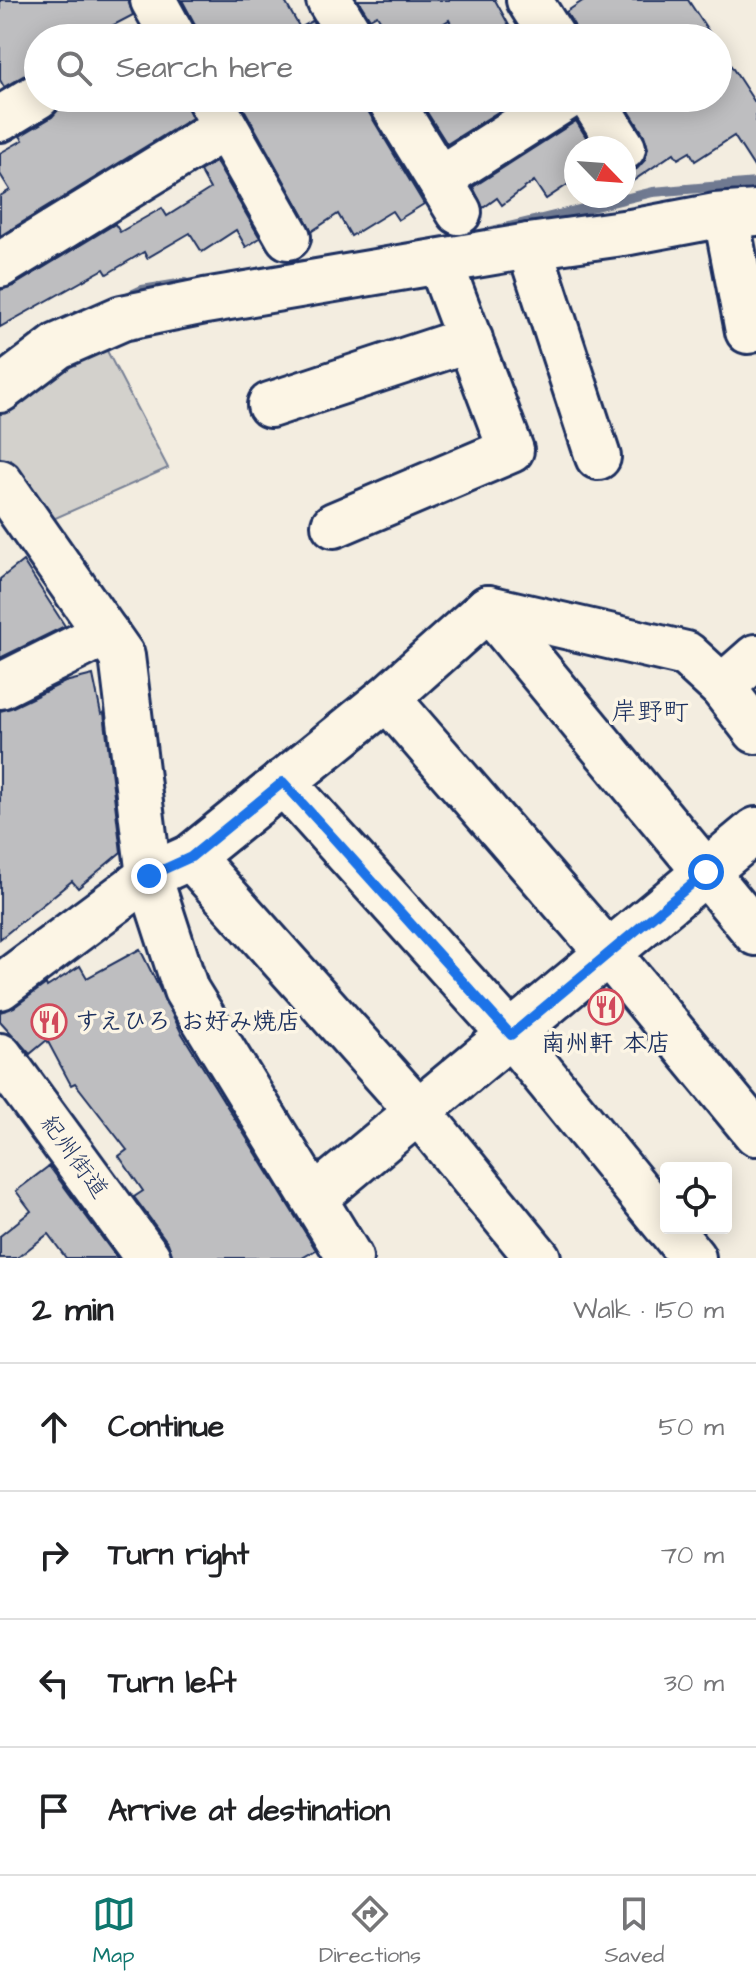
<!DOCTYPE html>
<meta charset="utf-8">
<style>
:root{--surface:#fff;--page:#f2f2f2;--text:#202124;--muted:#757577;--line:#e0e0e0;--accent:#0f766e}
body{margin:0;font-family:"Architects Daughter","Klee One",sans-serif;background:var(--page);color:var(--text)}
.controls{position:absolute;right:24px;bottom:24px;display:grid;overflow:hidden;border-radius:8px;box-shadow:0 4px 20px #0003}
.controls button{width:72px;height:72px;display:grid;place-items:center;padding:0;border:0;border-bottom:2px solid var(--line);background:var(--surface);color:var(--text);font:40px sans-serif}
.compass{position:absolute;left:564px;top:136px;width:72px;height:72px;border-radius:50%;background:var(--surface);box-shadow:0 4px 20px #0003;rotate:115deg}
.stop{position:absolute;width:24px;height:24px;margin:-18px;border:6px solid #1a73e8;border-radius:50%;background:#fff}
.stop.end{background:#1a73e8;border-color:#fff;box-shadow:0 2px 8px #0008}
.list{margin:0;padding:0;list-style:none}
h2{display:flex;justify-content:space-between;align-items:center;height:104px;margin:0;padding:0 32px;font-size:34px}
h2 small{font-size:26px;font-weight:400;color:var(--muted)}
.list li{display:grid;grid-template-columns:52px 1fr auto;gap:24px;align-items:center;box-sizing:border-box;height:128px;padding:0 32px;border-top:2px solid var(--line)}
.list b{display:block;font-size:30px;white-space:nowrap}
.list em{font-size:26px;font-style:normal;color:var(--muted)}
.icon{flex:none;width:44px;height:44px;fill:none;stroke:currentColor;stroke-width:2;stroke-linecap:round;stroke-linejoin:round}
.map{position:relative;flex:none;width:756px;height:1258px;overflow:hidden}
.search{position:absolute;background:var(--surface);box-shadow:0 4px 20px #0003;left:24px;right:24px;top:24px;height:88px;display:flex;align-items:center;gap:20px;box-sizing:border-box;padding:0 28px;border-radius:44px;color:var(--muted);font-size:30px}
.sheet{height:616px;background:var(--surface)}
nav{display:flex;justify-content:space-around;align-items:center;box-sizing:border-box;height:112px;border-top:2px solid var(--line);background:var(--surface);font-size:22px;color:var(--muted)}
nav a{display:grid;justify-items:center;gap:4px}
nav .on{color:var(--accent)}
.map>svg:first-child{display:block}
</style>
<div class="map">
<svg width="756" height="1258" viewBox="0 0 756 1258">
<rect width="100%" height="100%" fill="#f3ede0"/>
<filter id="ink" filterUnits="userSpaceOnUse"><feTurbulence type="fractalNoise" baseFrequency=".0125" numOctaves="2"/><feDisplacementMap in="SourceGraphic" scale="16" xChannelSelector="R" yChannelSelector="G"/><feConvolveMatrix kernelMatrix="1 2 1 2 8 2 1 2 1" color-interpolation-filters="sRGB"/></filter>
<g filter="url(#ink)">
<path fill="#d3d1cc" stroke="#778095" stroke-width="2" d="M105,347L168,468L42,524L0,464V404L63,361Z"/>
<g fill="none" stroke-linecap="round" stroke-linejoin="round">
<g stroke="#707a91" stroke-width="10">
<path d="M488,232L653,192L756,183"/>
<path d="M127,297L142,290L185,283"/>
</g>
</g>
<g fill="#bebec0" stroke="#1b2f5e" stroke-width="2">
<path d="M0,0H128L133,15L89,38H38V71L25,75L4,87L0,80Z"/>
<path d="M182,0H284L300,28L312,21L323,38H199L196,26Z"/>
<path d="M358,0H495L516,38H459L449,20L421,38H391L377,15L370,19Z"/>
<path d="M584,0H688L713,38H578L574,25L566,12Z"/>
<path d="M718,46L756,104V170L734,136L695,161L690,152L678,159L674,153L624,187V173L637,169L645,160L648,148L644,135L621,98H718Z"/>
<path d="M62,98H184L192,118L0,236V196L10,190L0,174V153L23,140L20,136L52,117L59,109Z"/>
<path d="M238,98H364L368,111L424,204L398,220L392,211L351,236L338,214L312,231Z"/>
<path d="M418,98H520L447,144Z"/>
<path d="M576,121L593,148H576V179L546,199L534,181L502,205L497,198L483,208L473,187Z"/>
<path d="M216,162L260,238L246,247L236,230L202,252L190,233L147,258L144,252L107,274L104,269L0,327V290L13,286L115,224L120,232L162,208L167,216L210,189L200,171Z"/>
<path d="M23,561L65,626L0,658V579Z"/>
<path d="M93,675L101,714L104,713L121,852L78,888L72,881L0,939V711L11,708L65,682Z"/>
<path d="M140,949L181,1032L316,1250L302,1258H173L168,1243L134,1197L143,1191L119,1156L127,1150L75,1083L71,1085L47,1040L30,1054L0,1021V1012L14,1007L46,984L47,987L80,966L87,978Z"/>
<path d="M49,1166L117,1258H66L48,1234L17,1258H0V1236L31,1211L16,1191Z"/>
</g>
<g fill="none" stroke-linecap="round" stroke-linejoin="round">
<defs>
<g id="minor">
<path d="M153,0L174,38"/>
<path d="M329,0L352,38"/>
<path d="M529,0L553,38"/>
<path d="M209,98L288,237"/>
<path d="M389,98L459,212"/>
<path d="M591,98L623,148"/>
<path d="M0,119L38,96"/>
<path d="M439,179L566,98"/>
<path d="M726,216L748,331"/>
<path d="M529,246L598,457"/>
<path d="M0,265L225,127"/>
<path d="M0,390L58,346L122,318L205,301L529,246L630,232L715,216L756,213"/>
<path d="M270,405L470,339"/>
<path d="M0,482L122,656L149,876L186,990L350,1258"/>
<path d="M334,525L511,450L440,262"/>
<path d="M488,608L756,933"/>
<path d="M0,686L106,633"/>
<path d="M722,687L756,657"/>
<path d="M387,698L608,953L756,1133"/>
<path d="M283,782L511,1035L666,1225"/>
<path d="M191,857L418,1111L538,1258"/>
<path d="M0,987L149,876L191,857L387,698L488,608L686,654L722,687L756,731"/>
<path d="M0,1056L148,1258"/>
<path d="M314,1198L756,830"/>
<path d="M669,1228L693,1258"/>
</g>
</defs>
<use href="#minor" stroke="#1b2f5e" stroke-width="50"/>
<use href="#minor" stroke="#fcf5e5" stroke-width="44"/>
</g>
</g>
<g fill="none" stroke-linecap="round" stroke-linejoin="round" filter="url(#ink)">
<path stroke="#1a73e8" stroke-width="10" d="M149,876L191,857L283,782L511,1035L706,872"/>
</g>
<defs>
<symbol id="restaurant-ring" viewBox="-11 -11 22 22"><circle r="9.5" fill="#fcf5e5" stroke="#d1495b" stroke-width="1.5"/><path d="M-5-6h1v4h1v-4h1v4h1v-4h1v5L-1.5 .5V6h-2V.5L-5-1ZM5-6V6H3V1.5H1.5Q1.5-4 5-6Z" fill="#d1495b"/></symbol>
</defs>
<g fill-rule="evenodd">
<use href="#restaurant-ring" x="586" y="987" width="40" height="40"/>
<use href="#restaurant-ring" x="29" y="1002" width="40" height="40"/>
</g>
<g text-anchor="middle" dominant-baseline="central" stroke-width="7" stroke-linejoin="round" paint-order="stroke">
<g font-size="24" font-weight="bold" fill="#1b2f5e" stroke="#fcf5e5" text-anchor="start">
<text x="75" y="1022">すえひろ お好み焼店</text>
<text x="606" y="1044" text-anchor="middle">南州軒 本店</text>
</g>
<g font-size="24" fill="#1b2f5e" stroke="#fcf5e5">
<text transform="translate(74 1157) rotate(54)">紀州街道</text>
</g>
<g font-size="26" fill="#1b2f5e" stroke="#fcf5e5">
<text x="650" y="712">岸野町</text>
</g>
</g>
</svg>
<div class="controls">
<button><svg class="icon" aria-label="locate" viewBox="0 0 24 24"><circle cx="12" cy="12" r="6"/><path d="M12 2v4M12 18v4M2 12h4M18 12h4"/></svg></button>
</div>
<svg class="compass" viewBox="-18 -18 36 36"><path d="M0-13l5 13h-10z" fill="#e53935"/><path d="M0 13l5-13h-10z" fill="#757577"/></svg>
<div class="stop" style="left:706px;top:872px"></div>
<div class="stop end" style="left:149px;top:876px"></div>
<div class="search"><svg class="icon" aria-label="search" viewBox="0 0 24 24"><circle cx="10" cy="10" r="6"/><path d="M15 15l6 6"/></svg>Search here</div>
</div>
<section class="sheet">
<h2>2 min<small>Walk · 150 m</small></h2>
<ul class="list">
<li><svg class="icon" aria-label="ahead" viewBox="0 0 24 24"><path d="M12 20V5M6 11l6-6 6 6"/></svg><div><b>Continue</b></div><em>50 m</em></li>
<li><svg class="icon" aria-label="right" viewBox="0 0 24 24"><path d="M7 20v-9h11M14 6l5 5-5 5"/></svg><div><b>Turn right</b></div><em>70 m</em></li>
<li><svg class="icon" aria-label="left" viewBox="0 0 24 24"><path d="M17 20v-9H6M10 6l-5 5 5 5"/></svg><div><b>Turn left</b></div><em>30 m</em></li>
<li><svg class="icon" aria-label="arrive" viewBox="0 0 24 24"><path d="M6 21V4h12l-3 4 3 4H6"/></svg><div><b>Arrive at destination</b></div></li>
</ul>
</section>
<nav>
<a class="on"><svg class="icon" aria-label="map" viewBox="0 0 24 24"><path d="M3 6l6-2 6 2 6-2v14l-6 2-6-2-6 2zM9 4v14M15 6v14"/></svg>Map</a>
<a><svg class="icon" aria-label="directions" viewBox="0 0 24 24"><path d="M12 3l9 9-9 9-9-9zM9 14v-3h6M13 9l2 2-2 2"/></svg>Directions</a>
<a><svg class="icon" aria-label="saved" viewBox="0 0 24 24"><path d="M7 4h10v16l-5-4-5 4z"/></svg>Saved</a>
</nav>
